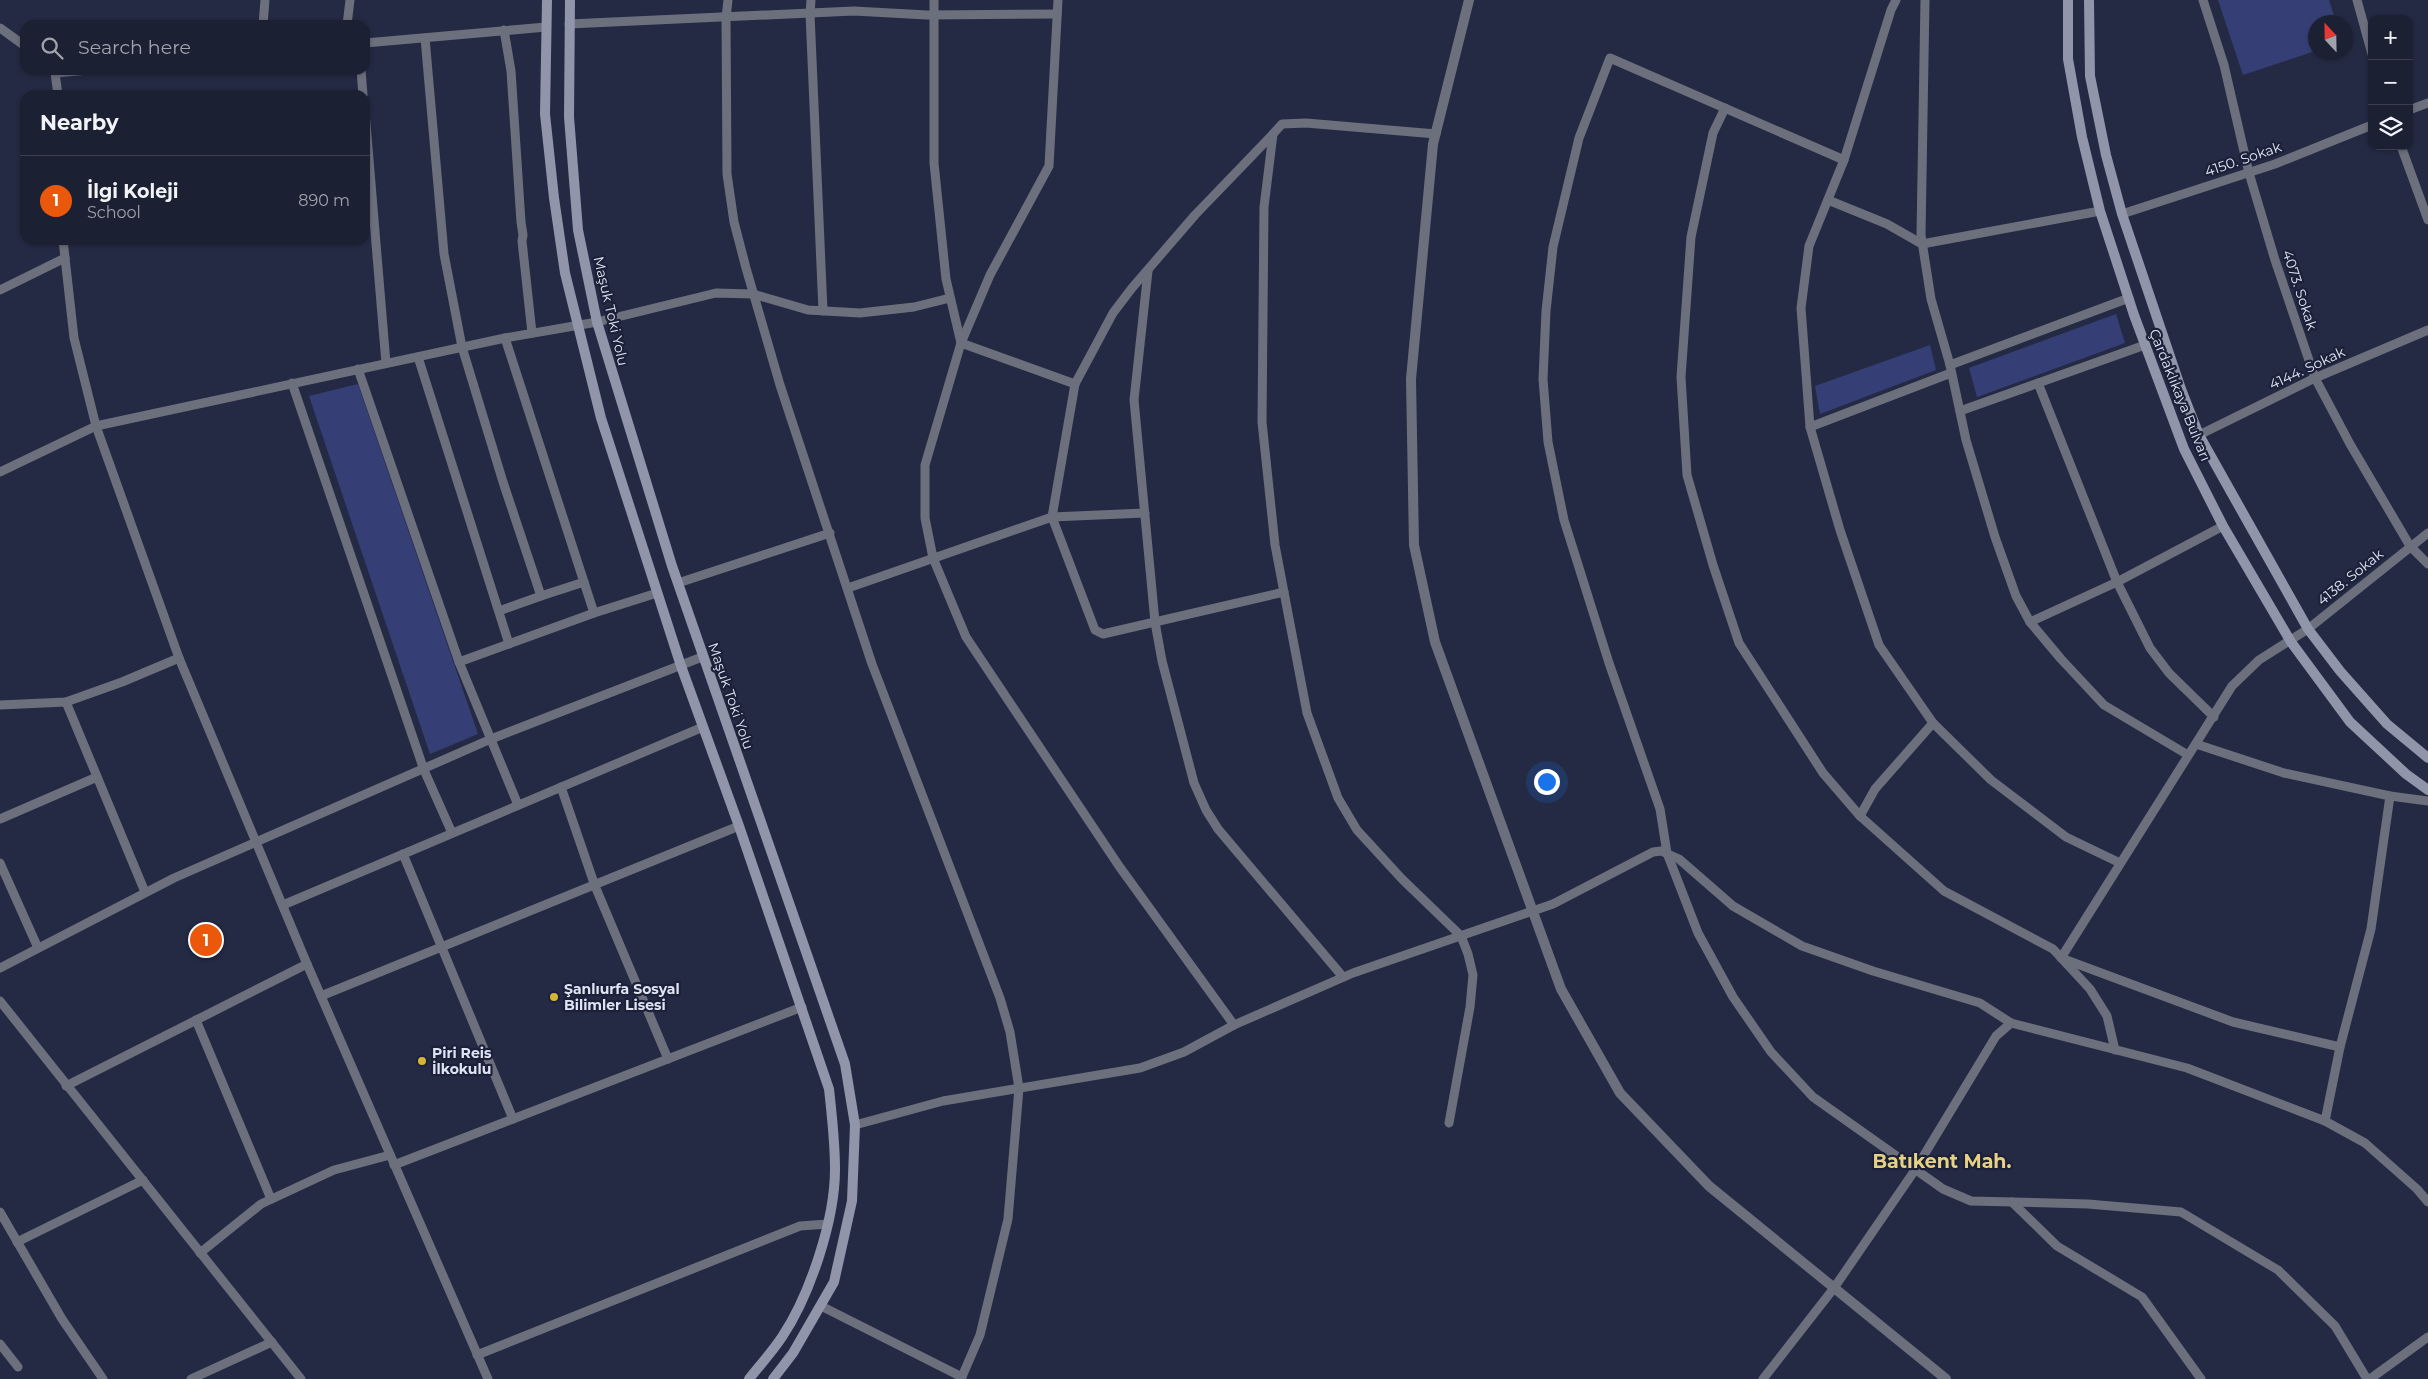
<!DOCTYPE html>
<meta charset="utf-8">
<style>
:root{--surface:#1c2033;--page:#292d3f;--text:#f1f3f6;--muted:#a0a3ac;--line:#3a3e4e;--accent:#ea580c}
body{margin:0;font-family:Montserrat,sans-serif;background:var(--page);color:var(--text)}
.controls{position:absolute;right:15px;top:15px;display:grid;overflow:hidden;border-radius:10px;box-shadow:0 1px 4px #0004}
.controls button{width:45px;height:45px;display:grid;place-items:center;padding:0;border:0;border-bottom:1px solid var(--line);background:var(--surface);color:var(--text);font:25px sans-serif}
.compass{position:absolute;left:2308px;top:15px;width:45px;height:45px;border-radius:50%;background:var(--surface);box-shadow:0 1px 4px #0004;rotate:338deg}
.you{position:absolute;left:1546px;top:781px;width:18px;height:18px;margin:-12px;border:4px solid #fff;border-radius:50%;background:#1a73e8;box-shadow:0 0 0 8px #1a73e833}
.badge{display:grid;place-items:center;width:32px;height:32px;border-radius:50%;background:var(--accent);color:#fff;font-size:16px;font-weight:700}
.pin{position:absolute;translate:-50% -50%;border:2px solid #fff;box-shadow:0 1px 5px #0006}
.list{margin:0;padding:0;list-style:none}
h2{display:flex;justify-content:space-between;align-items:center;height:65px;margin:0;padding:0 20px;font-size:21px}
h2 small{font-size:16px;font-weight:400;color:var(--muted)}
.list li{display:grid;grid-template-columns:32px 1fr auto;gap:15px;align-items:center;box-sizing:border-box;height:90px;padding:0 20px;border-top:1px solid var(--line)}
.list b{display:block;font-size:19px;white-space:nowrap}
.list p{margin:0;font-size:16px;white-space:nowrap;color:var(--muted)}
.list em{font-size:16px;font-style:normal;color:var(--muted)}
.icon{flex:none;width:28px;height:28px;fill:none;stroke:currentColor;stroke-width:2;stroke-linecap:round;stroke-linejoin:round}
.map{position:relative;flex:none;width:2428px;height:1379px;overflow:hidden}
.search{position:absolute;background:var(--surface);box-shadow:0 1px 4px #0004;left:20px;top:20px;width:350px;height:55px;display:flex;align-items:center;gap:12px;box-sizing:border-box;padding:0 18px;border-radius:15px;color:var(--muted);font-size:19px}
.panel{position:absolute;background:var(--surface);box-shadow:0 1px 4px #0004;left:20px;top:90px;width:350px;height:155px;border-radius:15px}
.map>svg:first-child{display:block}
</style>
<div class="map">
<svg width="2428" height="1379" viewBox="0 0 2428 1379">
<rect width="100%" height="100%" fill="#252a44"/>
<g fill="#353f76">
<path d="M2218,0H2329L2336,22H2316L2315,51L2243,75Z"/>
<path d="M2116,314L2125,343L1977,397L1969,368Z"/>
<path d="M1930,345L1936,370L1820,414L1815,386Z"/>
<path d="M358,384L478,734L430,754L309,396Z"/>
</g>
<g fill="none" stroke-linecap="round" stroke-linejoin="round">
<g stroke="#6c707d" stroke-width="9">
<path d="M728,0L726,18L727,174L734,222L746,268L780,385L872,664L1000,998L1010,1032L1019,1088L1008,1219L980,1335L961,1379"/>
<path d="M811,0L810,14L823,311"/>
<path d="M934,0V163L946,279L961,343L1075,384"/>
<path d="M1058,0L1049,166L990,275L961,343L925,465V518L933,558L966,637L1119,866L1234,1025"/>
<path d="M1896,0L1891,10L1844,160L1809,246L1801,308L1810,427L1840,530L1879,645L1933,723L1991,780L2066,837L2120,863"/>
<path d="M1925,0L1921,235L1931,299L1950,365L1966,440L1995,537L2016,596L2030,622L2061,659L2104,705L2188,755"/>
<path d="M2203,0L2224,65L2249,173L2275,260L2315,378L2350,444L2410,546L2428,564"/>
<path d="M2357,0L2372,54"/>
<path d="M569,24L854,11L927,15L1057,14"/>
<path d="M263,25L265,0"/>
<path d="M347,25L350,0"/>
<path d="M0,28L25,46"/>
<path d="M504,30L511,71L521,222L523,235L522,241L532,333"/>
<path d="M425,38L444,254L462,347L503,482L541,596L499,611"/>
<path d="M365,43L546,27"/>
<path d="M53,70L55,73L58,95"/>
<path d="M361,70L363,95"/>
<path d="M55,73L89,70"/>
<path d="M1725,108L1713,133L1691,237L1681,377L1687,475L1713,565L1739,643L1823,773L1860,816L1944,891L2053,949L2090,989L2107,1016L2115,1050"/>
<path d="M2409,110L2428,103"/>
<path d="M365,112L386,363"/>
<path d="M1273,134L1195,215L1132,288L1113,313L1075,384L1052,517L1095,630L1103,634L1284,592"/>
<path d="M1436,134L1306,123L1282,124L1273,134L1264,207L1262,422L1275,545L1307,713L1338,798L1357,830L1402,879L1461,936L1468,954L1473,975L1470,1007L1449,1123"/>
<path d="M2401,146L2428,220"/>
<path d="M1844,160L1610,58L1579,138L1553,247L1546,311L1543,379L1548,442L1564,520L1609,663L1660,809L1667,853L1698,933L1733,997L1771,1052L1813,1097L1943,1189L1971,1201L2088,1204L2181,1212L2278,1270L2335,1326L2367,1379"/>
<path d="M1828,200L1887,224L1922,244L2100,211"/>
<path d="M2122,214L2275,164L2372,125"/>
<path d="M63,240L74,338L96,426L179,658L307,964L488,1379"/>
<path d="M1148,271L1134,400L1155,622L1162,661L1194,783L1206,810L1218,829L1343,977"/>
<path d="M0,290L65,258"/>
<path d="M505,338L594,613"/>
<path d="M418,357L509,644"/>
<path d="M1950,365L2129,298"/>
<path d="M358,369L459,662L518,805"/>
<path d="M292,383L424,770L452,833"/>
<path d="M2038,383L2117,582L2150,648L2169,673L2214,717"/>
<path d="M1960,411L2145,345"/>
<path d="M1810,427L1951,373"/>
<path d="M2199,435L2315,378L2428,330"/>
<path d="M0,472L96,426L505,338L597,322L716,293L753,294L808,310L860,313L914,307L950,298"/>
<path d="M678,583L830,533"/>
<path d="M848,588L1052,517L1145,513"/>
<path d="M541,596L584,582"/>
<path d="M2030,622L2117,582L2223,526"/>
<path d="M459,662L594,613L657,593"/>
<path d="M66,702L145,892"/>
<path d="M0,705L66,702L122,682L179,658"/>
<path d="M2196,744L2284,773L2390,796L2428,801"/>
<path d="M561,787L595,886L668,1059"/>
<path d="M1860,816L1875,789L1933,723"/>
<path d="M0,819L97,777"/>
<path d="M403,854L513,1119"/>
<path d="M0,863L38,948"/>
<path d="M283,905L703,727"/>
<path d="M0,968L174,878L491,739L702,657"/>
<path d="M321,996L739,826"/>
<path d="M0,1001L301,1379"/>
<path d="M196,1020L271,1199"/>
<path d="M2340,1047L2371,929L2390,796"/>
<path d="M66,1086L307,964"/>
<path d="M2325,1121L2340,1047L2233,1022L2061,958L2232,686L2259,660L2308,629L2428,533"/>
<path d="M855,1125L943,1101L1140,1068L1184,1052L1234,1025L1353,973L1553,904L1653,852L1661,851L1679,859L1733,906L1802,946L1873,971L1980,1003L2011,1023L2187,1068L2325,1121L2365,1143L2417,1189L2428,1202"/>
<path d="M394,1165L802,1007"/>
<path d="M2012,1202L2057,1246L2142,1297L2201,1379"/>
<path d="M0,1212L62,1319L103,1379"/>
<path d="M17,1242L143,1180"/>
<path d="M200,1253L261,1204L334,1170L390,1155"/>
<path d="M821,1306L962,1377"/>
<path d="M0,1344L18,1367"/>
<path d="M477,1355L800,1226L828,1224"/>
<path d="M191,1379L272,1342"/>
<path d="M1763,1379L1834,1288L1915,1170L1996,1036L2011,1023"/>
<path d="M2370,1379L2428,1337"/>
</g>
<path stroke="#6c707d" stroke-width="10" d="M1469,0L1433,144L1411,379L1414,545L1435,642L1561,989L1620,1093L1709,1186L1946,1379"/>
<g stroke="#9095aa" stroke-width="10">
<path d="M547,0L545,114L554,198L565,273L601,418L681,666L739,826L829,1089C832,1116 835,1142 835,1169C835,1220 810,1295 782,1337C772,1352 760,1365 749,1379"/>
<path d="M570,0L569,117L578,230L597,322L672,566L845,1064L855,1125L852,1201L834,1282L793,1353L773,1379"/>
<path d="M2068,0V59L2082,137L2100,211L2134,315L2184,449L2223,526L2291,642L2350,722L2406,774L2428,790"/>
<path d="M2089,0L2090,76L2106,155L2122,214L2181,389L2199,435L2308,629L2340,671L2387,724L2428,758"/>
</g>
</g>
<g fill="#d6b534" stroke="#1c2139" stroke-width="2">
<circle cx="554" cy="997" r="5"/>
<circle cx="422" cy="1061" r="5"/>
</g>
<g text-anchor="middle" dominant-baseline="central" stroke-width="4.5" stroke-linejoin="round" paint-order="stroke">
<g font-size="14" fill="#dfe4f5" stroke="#1c2139">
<text transform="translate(2243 159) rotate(-19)">4150. Sokak</text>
<text transform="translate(2300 290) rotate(72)">4073. Sokak</text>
<text transform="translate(611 311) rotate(77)">Maşuk Toki Yolu</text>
<text transform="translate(2307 368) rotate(-25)">4144. Sokak</text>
<text transform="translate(2180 395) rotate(68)">Çardaklıkaya Bulvarı</text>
<text transform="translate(2350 577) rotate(-39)">4138. Sokak</text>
<text transform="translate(731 696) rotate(71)">Maşuk Toki Yolu</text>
</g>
<g font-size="14" font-weight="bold" fill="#dfe4f5" stroke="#1c2139" text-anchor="start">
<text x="564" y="989">Şanlıurfa Sosyal<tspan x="564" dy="16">Bilimler Lisesi</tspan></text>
<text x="432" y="1053">Piri Reis<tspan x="432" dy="16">İlkokulu</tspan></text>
</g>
<g font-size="19" font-weight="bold" fill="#e7d184" stroke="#1c2139">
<text x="1942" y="1161">Batıkent Mah.</text>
</g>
</g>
</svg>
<div class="controls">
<button>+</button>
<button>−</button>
<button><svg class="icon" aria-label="layers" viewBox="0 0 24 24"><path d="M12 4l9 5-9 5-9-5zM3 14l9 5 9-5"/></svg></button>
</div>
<svg class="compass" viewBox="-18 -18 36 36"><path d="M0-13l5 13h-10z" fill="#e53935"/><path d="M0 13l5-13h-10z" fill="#a0a3ac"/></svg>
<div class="you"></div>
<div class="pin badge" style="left:206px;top:940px">1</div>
<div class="search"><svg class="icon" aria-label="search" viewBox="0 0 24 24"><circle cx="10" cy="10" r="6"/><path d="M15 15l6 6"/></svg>Search here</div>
<section class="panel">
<h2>Nearby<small></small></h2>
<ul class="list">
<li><span class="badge">1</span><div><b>İlgi Koleji</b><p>School</p></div><em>890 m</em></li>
</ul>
</section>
</div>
